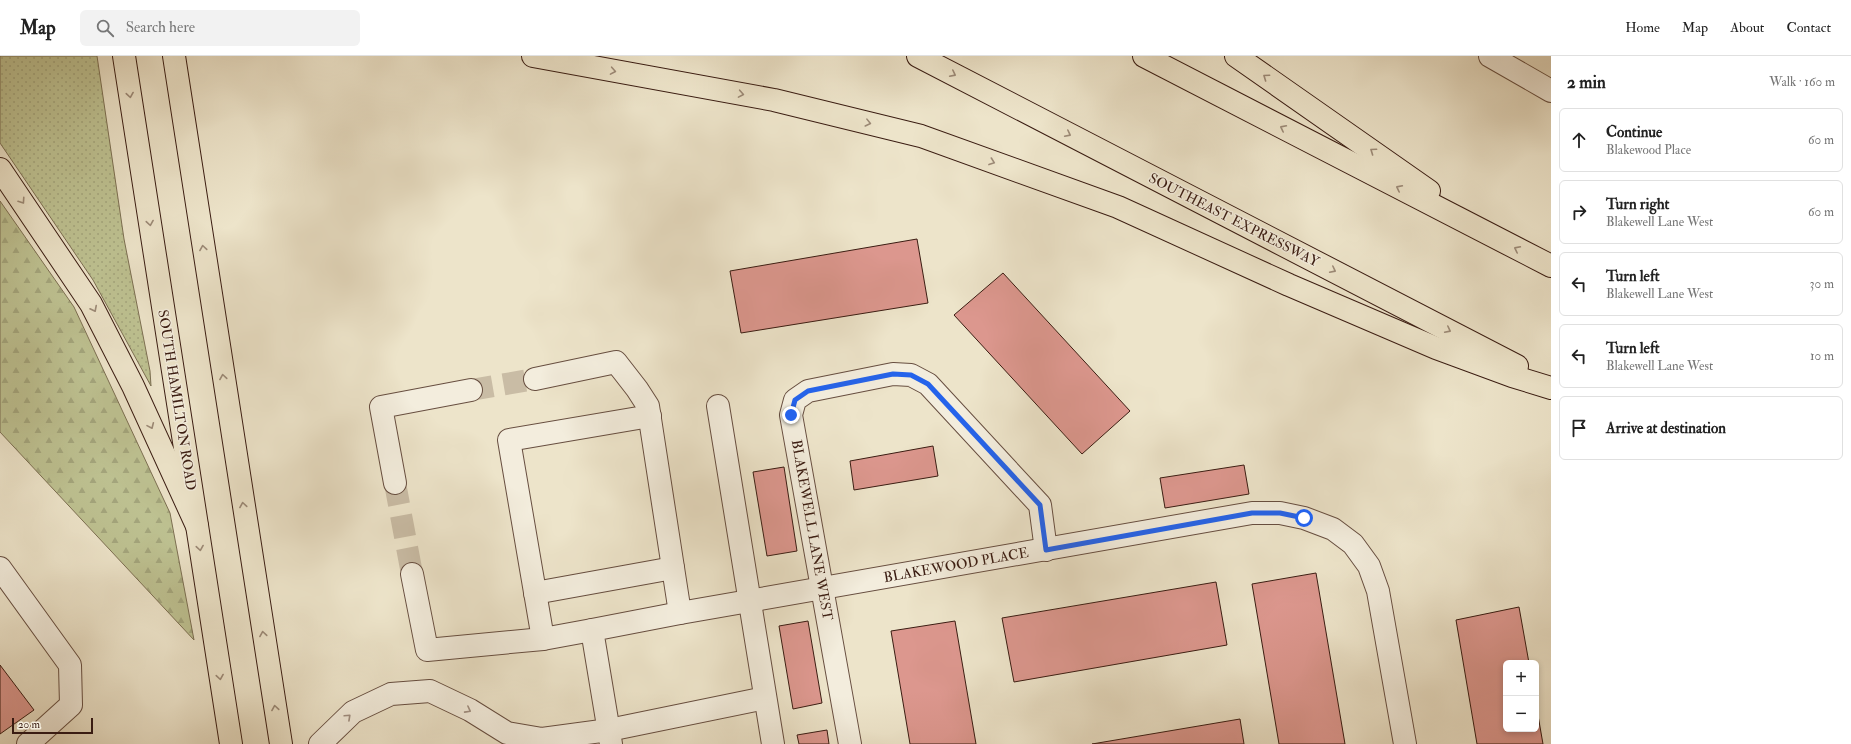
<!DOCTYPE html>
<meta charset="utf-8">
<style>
:root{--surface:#fff;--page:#f2f2f2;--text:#222;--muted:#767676;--line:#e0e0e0}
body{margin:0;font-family:"IM FELL Double Pica",serif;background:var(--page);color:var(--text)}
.controls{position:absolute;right:12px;bottom:12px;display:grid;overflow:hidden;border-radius:6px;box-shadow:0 2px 6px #0003}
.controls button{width:36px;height:36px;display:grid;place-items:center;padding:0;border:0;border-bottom:1px solid var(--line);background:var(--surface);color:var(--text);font:20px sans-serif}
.scale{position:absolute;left:12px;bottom:10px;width:81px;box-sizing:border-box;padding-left:4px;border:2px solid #3a1c12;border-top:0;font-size:11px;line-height:14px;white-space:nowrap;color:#3a1c12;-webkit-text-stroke:3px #f3eddd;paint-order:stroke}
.stop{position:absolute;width:12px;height:12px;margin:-9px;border:3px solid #2563eb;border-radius:50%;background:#fff}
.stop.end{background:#2563eb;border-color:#fff;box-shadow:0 1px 4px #0008}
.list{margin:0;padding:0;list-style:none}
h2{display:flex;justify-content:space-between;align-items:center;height:52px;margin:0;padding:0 16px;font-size:17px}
h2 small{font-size:13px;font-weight:400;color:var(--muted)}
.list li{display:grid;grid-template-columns:26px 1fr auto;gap:12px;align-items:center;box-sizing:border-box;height:64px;margin:0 8px 8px;padding:0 8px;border:1px solid var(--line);border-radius:6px}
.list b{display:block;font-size:15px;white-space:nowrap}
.list p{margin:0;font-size:13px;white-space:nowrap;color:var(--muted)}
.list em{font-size:13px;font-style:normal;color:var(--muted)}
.icon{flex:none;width:22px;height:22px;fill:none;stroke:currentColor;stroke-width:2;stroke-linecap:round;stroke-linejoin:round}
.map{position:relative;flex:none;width:1551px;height:688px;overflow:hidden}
header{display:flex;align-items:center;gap:24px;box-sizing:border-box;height:56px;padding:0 20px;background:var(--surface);border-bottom:1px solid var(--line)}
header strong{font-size:19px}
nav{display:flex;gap:22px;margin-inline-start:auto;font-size:14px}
.search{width:280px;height:36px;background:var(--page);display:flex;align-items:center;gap:10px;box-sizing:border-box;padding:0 14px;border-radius:6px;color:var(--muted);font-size:15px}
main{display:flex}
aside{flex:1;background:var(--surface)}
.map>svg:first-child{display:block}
</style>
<header>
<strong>Map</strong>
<div class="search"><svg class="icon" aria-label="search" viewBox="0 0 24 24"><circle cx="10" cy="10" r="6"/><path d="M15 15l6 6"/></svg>Search here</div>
<nav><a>Home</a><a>Map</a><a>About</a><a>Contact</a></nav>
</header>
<main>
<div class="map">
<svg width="1551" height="688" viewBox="0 0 1551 688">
<defs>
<pattern id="grass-dots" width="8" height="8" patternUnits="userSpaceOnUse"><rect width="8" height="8" fill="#bec292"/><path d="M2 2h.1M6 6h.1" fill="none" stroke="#a4a67d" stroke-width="1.8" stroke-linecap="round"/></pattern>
<pattern id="forest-firs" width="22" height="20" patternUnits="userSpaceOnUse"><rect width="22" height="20" fill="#bec292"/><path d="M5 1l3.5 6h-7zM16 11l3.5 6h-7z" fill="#a4a67d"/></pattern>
</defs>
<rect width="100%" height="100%" fill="#ede4ca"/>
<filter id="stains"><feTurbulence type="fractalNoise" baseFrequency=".005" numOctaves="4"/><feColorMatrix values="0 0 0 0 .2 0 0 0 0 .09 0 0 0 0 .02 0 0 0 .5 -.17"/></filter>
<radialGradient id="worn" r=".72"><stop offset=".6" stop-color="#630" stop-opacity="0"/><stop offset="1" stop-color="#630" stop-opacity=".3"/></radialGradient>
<path fill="url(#grass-dots)" stroke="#7c6f52" d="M0,0H97L124,183L150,315L151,330L93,224L0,87Z"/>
<path fill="url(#forest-firs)" stroke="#7c6f52" d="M0,145L74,251L170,457L194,584L0,376Z"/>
<g fill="#dc978e" stroke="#3a1c12">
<path d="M917,183L928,247L741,277L730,215Z"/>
<path d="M1003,217L1130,355L1082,398L954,259Z"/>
<path d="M933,390L938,420L854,434L850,405Z"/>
<path d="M1244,409L1249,438L1165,452L1160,422Z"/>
<path d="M784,411L797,495L767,500L753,416Z"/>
<path d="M1316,517L1345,688H1279L1252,528Z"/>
<path d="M1216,526L1227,589L1014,626L1002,562Z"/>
<path d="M1519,551L1529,607H1506V673H1536V648L1543,688H1477L1456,564Z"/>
<path d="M808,565L822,647L793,653L779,570Z"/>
<path d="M955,565L976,688H910L891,575Z"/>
<path d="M0,609L34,654L0,678Z"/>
<path d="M1240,663L1244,688H1092Z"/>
<path d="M827,674L829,688H799L797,679Z"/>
</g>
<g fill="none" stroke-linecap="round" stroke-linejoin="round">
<g stroke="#c9bca5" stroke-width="22" stroke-dasharray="22 11" stroke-linecap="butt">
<path d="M471,334L535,323"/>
<path d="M395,427L412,518"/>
</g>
<defs>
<g id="minor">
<path d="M1490,0L1551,35"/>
<path d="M535,323L616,306L637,333L648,350L680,557"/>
<path d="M718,350L773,688"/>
<path d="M395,427L381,351L471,334"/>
<path d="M0,512L70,609L71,649L28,688"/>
<path d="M412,518L427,594L543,583L592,574"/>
<path d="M535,537L673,512"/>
<path d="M543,583L509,384L650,360"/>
<path d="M320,688L353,656L391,638L430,635L470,654L507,677L542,683L609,674L765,642"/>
<path d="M611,688L592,574L680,557L1252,457H1280L1304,462L1333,473L1353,488L1369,510L1378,535L1405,688"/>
<path d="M850,688L791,359L795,344L808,335L893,318L911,319L928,328L1040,449L1046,494"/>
</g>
<g id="major">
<path d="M124,0L231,688"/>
<path d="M174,0L281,688"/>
</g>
<g id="highway">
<path d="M533,0L774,44L921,80L1118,151L1289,229L1436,292L1512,320L1551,332"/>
<path d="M918,0L1517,310"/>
<path d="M1144,0L1551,210"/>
<path d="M1236,0L1429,135"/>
<path d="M0,113L91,248L133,330L197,470"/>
</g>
</defs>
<use href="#minor" stroke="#674e40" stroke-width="24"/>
<use href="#major" stroke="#3a1c12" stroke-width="24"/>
<use href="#highway" stroke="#3a1c12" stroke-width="24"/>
<use href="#minor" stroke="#f3eddd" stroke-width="22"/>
<use href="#major" stroke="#ede4ca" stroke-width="22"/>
<use href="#highway" stroke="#ede4ca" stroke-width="22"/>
</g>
<defs><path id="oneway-chevron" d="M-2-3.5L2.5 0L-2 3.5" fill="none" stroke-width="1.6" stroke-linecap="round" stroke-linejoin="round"/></defs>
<g stroke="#9c8a77">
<use href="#oneway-chevron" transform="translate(613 15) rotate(10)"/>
<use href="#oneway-chevron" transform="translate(953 18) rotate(27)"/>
<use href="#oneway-chevron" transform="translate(1266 21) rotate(-145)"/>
<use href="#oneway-chevron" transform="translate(741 38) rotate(10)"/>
<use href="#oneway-chevron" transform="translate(130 39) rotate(81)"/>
<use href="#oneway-chevron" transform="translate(868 67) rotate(14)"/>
<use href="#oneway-chevron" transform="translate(1283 72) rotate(-153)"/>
<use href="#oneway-chevron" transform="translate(1068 78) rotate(27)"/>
<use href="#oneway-chevron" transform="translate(1373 95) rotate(-145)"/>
<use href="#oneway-chevron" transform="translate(992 106) rotate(20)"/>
<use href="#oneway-chevron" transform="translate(1399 132) rotate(-153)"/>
<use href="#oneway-chevron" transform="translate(22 145) rotate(56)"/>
<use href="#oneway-chevron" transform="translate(150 167) rotate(81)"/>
<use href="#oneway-chevron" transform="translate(203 192) rotate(-99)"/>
<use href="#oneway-chevron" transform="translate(1517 193) rotate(-153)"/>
<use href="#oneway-chevron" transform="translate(1333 214) rotate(27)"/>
<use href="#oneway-chevron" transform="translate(94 253) rotate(63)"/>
<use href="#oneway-chevron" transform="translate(1448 274) rotate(27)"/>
<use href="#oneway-chevron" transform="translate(223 321) rotate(-99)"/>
<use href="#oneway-chevron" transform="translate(151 370) rotate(66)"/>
<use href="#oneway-chevron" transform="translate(243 449) rotate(-99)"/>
<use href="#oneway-chevron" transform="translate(200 492) rotate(81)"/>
<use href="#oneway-chevron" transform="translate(263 578) rotate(-99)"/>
<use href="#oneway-chevron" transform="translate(220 621) rotate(81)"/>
<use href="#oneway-chevron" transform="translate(275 652) rotate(-99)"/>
</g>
<g stroke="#a08f82">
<use href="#oneway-chevron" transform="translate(468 654) rotate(28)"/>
<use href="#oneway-chevron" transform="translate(348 661) rotate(-43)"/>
</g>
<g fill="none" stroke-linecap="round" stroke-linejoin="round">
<path stroke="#2563eb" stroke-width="5" d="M791,359L795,344L808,335L893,318L911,319L928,328L1040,449L1046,494L1252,457H1280L1304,462"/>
</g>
<g text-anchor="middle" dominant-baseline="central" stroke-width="3" stroke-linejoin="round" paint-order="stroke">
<g font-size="14" fill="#3a1c12" stroke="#f3eddd">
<text transform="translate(1234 164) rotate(27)">SOUTHEAST EXPRESSWAY</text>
<text transform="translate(177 344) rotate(81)">SOUTH HAMILTON ROAD</text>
<text transform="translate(812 474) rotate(80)">BLAKEWELL LANE WEST</text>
<text transform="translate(956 509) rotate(-10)">BLAKEWOOD PLACE</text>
</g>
</g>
<rect width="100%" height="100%" filter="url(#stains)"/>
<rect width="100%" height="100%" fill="url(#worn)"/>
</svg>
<div class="controls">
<button>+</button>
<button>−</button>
</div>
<div class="scale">20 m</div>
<div class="stop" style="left:1304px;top:462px"></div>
<div class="stop end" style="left:791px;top:359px"></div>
</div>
<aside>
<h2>2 min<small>Walk · 160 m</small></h2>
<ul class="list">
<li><svg class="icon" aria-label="ahead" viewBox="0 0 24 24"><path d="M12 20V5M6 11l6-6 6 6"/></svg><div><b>Continue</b><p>Blakewood Place</p></div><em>60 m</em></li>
<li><svg class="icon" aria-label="right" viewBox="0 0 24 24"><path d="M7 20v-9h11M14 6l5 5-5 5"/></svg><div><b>Turn right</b><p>Blakewell Lane West</p></div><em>60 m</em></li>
<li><svg class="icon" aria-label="left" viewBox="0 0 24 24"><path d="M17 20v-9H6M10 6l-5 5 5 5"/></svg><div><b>Turn left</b><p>Blakewell Lane West</p></div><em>30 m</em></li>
<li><svg class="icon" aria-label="left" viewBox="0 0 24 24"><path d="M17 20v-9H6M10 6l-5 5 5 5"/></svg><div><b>Turn left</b><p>Blakewell Lane West</p></div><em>10 m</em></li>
<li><svg class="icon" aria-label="arrive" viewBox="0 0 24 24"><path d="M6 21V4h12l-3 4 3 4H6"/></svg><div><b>Arrive at destination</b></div></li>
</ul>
</aside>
</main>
